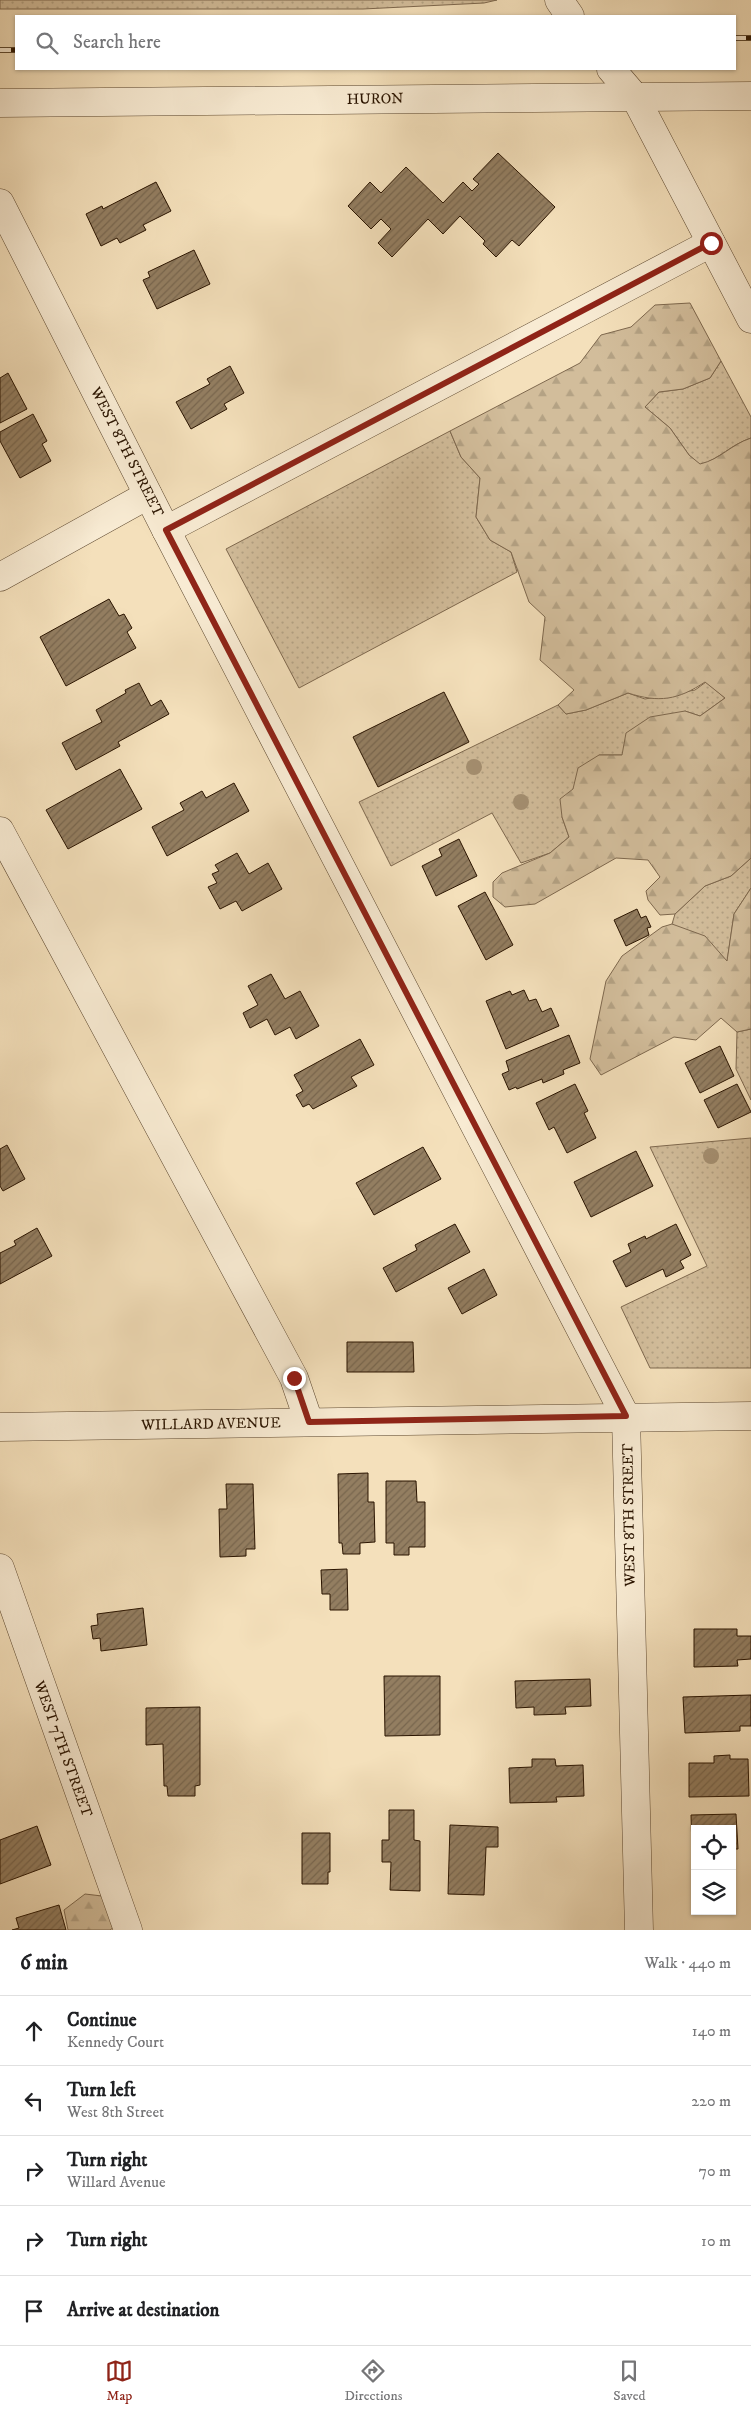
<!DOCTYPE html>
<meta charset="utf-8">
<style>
:root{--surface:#fff;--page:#f6f6f6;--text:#202124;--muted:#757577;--line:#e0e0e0;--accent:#8f2418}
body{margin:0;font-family:"IM FELL DW Pica",serif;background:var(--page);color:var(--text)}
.controls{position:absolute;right:15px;bottom:15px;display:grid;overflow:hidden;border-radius:0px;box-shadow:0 1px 4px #0004}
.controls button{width:45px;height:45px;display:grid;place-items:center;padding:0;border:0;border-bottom:1px solid var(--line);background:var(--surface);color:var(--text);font:25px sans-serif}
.stop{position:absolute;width:15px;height:15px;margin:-11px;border:4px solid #8f2418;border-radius:50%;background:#fff}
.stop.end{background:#8f2418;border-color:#fff;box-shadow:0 1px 5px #0008}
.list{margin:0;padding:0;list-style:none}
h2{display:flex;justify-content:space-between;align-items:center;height:65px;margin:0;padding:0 20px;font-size:21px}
h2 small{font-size:16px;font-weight:400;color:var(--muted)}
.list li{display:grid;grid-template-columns:32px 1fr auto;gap:15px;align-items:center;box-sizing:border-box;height:70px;padding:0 20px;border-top:1px solid var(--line)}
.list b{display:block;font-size:19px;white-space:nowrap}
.list p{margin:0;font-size:16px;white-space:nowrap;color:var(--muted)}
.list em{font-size:16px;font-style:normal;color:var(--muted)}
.icon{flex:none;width:28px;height:28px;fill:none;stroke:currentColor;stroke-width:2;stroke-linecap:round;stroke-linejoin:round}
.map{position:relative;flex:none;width:751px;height:1930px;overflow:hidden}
.search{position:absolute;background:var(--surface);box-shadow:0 1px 4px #0004;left:15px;right:15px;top:15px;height:55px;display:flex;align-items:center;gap:12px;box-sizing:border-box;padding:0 18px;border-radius:0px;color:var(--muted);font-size:19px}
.sheet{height:415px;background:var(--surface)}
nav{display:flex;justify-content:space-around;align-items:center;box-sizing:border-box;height:70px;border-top:1px solid var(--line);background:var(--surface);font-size:14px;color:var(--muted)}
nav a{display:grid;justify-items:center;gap:2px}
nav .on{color:var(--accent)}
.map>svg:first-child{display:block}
</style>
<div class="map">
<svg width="751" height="1930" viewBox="0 0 751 1930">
<defs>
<pattern id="grass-dots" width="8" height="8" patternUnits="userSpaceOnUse" patternTransform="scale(1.25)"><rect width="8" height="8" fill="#d2bd9b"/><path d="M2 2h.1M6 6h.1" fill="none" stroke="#b4a284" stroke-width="1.8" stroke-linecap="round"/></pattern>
<pattern id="forest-firs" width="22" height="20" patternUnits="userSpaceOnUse" patternTransform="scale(1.25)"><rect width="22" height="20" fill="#d2bd9b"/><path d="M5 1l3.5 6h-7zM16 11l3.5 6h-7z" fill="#b4a284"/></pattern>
<pattern id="building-hatch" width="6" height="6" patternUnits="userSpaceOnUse" patternTransform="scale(1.25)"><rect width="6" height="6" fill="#937e61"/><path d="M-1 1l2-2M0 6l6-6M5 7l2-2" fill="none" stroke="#78664e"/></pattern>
</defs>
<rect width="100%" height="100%" fill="#f4e0bb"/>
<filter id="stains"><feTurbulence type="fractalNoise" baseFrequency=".004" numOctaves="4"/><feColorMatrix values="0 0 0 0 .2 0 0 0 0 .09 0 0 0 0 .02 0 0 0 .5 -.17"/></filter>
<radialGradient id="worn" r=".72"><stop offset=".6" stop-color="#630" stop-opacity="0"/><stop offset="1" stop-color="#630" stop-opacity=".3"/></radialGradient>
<g fill="url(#grass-dots)" stroke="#7e684e">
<path d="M0,0H497L484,3L363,9H0Z"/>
<path d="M721,361L751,417V438C730,445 721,458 700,465L689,455L670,428L645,407L659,392L683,389L710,378Z"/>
<path d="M450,431L461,457L480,478L476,517L490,540L511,552L517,572L299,688L226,549Z"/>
<path d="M706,682L725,698L700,716L685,711L622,755H599L573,789L562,817L569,837L550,853L521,863L492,813L391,866L359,802L558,705L566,714L586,710L628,693L645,699L695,690Z"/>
<path d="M751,858V888L734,914L727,962L672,924L675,914L705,886L731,876Z"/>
<path d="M751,1029V1100L736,1069L737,1032Z"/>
<path d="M751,1138V1368H650L621,1307L707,1266L650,1147Z"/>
</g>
<g fill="url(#forest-firs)" stroke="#7e684e">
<path d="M690,303L721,361L710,378L683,389L659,392L645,407L670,428L689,455L700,464C721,459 730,445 751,438V858L731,876L705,886L675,914L660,915L648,900L646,891L660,877L648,860L616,858L535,904L505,907L493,897V882L502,873L550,853L569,837L562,817L560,799L573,789L578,768L599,755H622L626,733L650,717L685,711L700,716L725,698L705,682C678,700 659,703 628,693L586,710L566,714L558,705L574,690L540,660L545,617L529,602L511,552L490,540L476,517L480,478L461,457L450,431L580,363L601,335L631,327L655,305Z"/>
<path d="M751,888V1029L737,1032L721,1018L696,1040L674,1037L601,1075L590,1059L606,981L622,956L662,927L672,924L705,936L727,961L734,914Z"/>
<path d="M85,1894L102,1896L114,1927L110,1930H68L64,1910Z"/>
</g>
<g fill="url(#building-hatch)" stroke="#2a1400">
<path d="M498,153L555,207L519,246L512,240L496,257L483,244L485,241L460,216L443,234L428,219L392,257L378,243L391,229L381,219L371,229L348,206L370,182L381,193L406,167L443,203L463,182L472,191L479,184L473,179Z"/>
<path d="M156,182L171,211L143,225L146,230L120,243L117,238L101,246L86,214L102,206L103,209Z"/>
<path d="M194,250L210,284L157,309L143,280L150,277L148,272Z"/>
<path d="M230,366L244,393L224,404L227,409L191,429L176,402L210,384L207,379Z"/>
<path d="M8,373L27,409L0,423V378Z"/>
<path d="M33,414L47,441L42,444L51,461L20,478L0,441V432Z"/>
<path d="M109,599L119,616L124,614L132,628L127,632L136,648L66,686L40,637Z"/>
<path d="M139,683L151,706L161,700L169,714L118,742L120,746L76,770L62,743L102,722L96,710L126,693L125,690Z"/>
<path d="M444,692L469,742L378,787L353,737Z"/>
<path d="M120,769L142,809L68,849L46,810Z"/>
<path d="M234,783L249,811L167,856L152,827L184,810L180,803L202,791L206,798Z"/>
<path d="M459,839L477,876L436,896L422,866L442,856L439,849Z"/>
<path d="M237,853L249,874L268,863L282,889L242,911L236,901L220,909L208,887L217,883L212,874L219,871L215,865Z"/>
<path d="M485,892L513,945L486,960L458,906Z"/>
<path d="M637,909L641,918L646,916L651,927L647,928L649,935L626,946L614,920Z"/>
<path d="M271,974L285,999L300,991L319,1026L296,1039L290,1027L275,1035L267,1019L250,1028L243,1013L258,1005L248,986Z"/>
<path d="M524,990L529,1001L536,999L542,1012L551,1008L559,1026L506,1049L486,1001L510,991L512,995Z"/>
<path d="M569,1035L580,1063L563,1070L564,1074L543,1083L542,1079L517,1089L516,1087L509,1090L502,1074L509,1071L506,1061Z"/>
<path d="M360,1039L374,1065L351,1077L357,1086L313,1109L309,1104L303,1107L296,1095L303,1091L294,1075Z"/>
<path d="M720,1046L734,1076L700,1093L685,1063Z"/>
<path d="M575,1084L588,1111L584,1113L596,1138L567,1153L554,1127L549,1130L536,1103Z"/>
<path d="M737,1084L751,1112L718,1128L704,1100Z"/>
<path d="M7,1145L25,1179L3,1191L0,1186V1149Z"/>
<path d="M423,1147L441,1179L374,1215L356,1183Z"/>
<path d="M636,1151L653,1186L591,1217L574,1182Z"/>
<path d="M455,1224L470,1252L396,1292L383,1268L417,1250L415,1245Z"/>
<path d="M676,1224L691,1255L680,1261L684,1268L666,1277L663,1269L626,1287L613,1261L631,1252L628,1244L645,1236L646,1239Z"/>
<path d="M37,1228L52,1256L0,1284V1253L16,1245L14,1241Z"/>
<path d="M484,1269L497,1295L462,1314L448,1288Z"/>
<path d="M347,1342H413L414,1372H347Z"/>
<path d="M368,1473V1502H374L375,1542L360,1543V1554H343L342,1543H339L338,1474Z"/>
<path d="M386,1481H416L417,1502H425V1547H409V1555H394V1543H386Z"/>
<path d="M226,1484H253L255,1549H246V1556L220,1557L219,1509H227Z"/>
<path d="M347,1569L348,1610H330V1594H322L321,1570Z"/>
<path d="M143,1608L147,1645L101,1651L100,1638L93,1639L91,1626L98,1625L97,1614Z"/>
<path d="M694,1629H737V1636H751V1659L737,1660L738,1666L694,1667Z"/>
<path d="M384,1676H440V1735L385,1736Z"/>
<path d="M590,1679L591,1706L565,1707L566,1714L534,1715V1707L516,1708L515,1681Z"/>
<path d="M751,1695V1726H740V1731L685,1733L683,1697Z"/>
<path d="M200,1707V1785L195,1786V1796H168L167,1786H164L163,1744L146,1745V1708Z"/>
<path d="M730,1755V1759H748L749,1796L689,1797V1763H714V1756Z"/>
<path d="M532,1759H555L556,1766L583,1765L584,1796L556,1797L557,1802L510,1803L509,1768L532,1767Z"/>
<path d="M389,1810H414V1840L420,1841V1891L390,1890L391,1862H382V1840H389Z"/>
<path d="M736,1814L738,1849H732V1829H695V1850H692L691,1815Z"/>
<path d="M450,1825L498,1827V1847H486L484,1895L448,1894Z"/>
<path d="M37,1826L51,1865L0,1884V1840Z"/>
<path d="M302,1833H330V1872H328V1884H302Z"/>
<path d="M59,1905L66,1930H12L19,1928L16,1918Z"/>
</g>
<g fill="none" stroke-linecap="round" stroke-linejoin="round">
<defs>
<g id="minor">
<path d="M559,0L570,16"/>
<path d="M611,69L635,97L751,319"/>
<path d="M0,103L751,96"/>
<path d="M0,203L166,530L626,1417L639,1930"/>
<path d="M166,530L711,243"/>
<path d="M0,577L148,495"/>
<path d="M0,831L294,1378L309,1422"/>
<path d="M0,1427L751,1416"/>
<path d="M0,1568L128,1930"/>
</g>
</defs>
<use href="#minor" stroke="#5c472f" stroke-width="29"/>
<use href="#minor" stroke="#f8ebd3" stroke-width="28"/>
<defs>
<g id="rail">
<path d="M735,38H751"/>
<path d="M0,50H16"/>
</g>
</defs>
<use href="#rail" stroke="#2a1400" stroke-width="5.5"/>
<use href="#rail" stroke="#f8ebd3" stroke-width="4" stroke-dasharray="11" stroke-linecap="butt"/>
</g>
<g fill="#a59072">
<circle cx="474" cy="767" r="8"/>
<circle cx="521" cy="802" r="8"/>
<circle cx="711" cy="1156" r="8"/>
</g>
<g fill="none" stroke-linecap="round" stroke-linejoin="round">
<path stroke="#8f2418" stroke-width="6" d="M294,1378L309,1422L626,1416L166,530L711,243"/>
</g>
<g text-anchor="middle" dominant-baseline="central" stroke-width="5" stroke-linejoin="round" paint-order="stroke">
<g font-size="15" fill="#2a1400" stroke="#f8ebd3">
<text transform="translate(375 99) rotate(-1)">HURON</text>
<text transform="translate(127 452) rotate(63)">WEST 8TH STREET</text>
<text transform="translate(211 1424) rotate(-1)">WILLARD AVENUE</text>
<text transform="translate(629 1515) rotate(-91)">WEST 8TH STREET</text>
<text transform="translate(63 1749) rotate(70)">WEST 7TH STREET</text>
</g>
</g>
<rect width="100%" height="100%" filter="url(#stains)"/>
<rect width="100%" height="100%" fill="url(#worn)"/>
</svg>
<div class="controls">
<button><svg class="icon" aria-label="locate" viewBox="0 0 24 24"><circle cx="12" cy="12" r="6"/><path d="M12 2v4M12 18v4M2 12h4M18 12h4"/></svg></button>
<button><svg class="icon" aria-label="layers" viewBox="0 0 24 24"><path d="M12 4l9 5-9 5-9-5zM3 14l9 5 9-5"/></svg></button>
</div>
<div class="stop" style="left:711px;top:243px"></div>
<div class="stop end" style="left:294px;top:1378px"></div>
<div class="search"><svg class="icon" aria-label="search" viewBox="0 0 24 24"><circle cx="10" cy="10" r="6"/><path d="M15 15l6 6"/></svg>Search here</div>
</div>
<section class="sheet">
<h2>6 min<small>Walk · 440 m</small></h2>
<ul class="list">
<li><svg class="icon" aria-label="ahead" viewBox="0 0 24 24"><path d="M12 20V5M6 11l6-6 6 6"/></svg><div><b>Continue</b><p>Kennedy Court</p></div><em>140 m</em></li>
<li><svg class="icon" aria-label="left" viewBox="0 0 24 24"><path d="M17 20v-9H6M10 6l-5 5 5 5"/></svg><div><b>Turn left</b><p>West 8th Street</p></div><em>220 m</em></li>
<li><svg class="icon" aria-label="right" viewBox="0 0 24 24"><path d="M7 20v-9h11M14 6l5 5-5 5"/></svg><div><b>Turn right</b><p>Willard Avenue</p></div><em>70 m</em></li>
<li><svg class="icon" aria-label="right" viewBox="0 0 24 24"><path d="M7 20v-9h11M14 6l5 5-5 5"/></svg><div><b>Turn right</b></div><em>10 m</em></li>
<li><svg class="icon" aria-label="arrive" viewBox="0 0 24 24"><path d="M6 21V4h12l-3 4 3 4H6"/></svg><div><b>Arrive at destination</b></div></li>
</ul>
</section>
<nav>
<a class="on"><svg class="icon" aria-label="map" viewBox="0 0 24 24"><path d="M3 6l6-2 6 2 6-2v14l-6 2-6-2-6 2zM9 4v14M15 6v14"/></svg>Map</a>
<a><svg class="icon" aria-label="directions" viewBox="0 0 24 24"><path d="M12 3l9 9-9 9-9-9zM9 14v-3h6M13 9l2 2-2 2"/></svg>Directions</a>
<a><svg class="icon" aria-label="saved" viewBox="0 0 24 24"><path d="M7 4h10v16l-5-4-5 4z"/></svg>Saved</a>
</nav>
